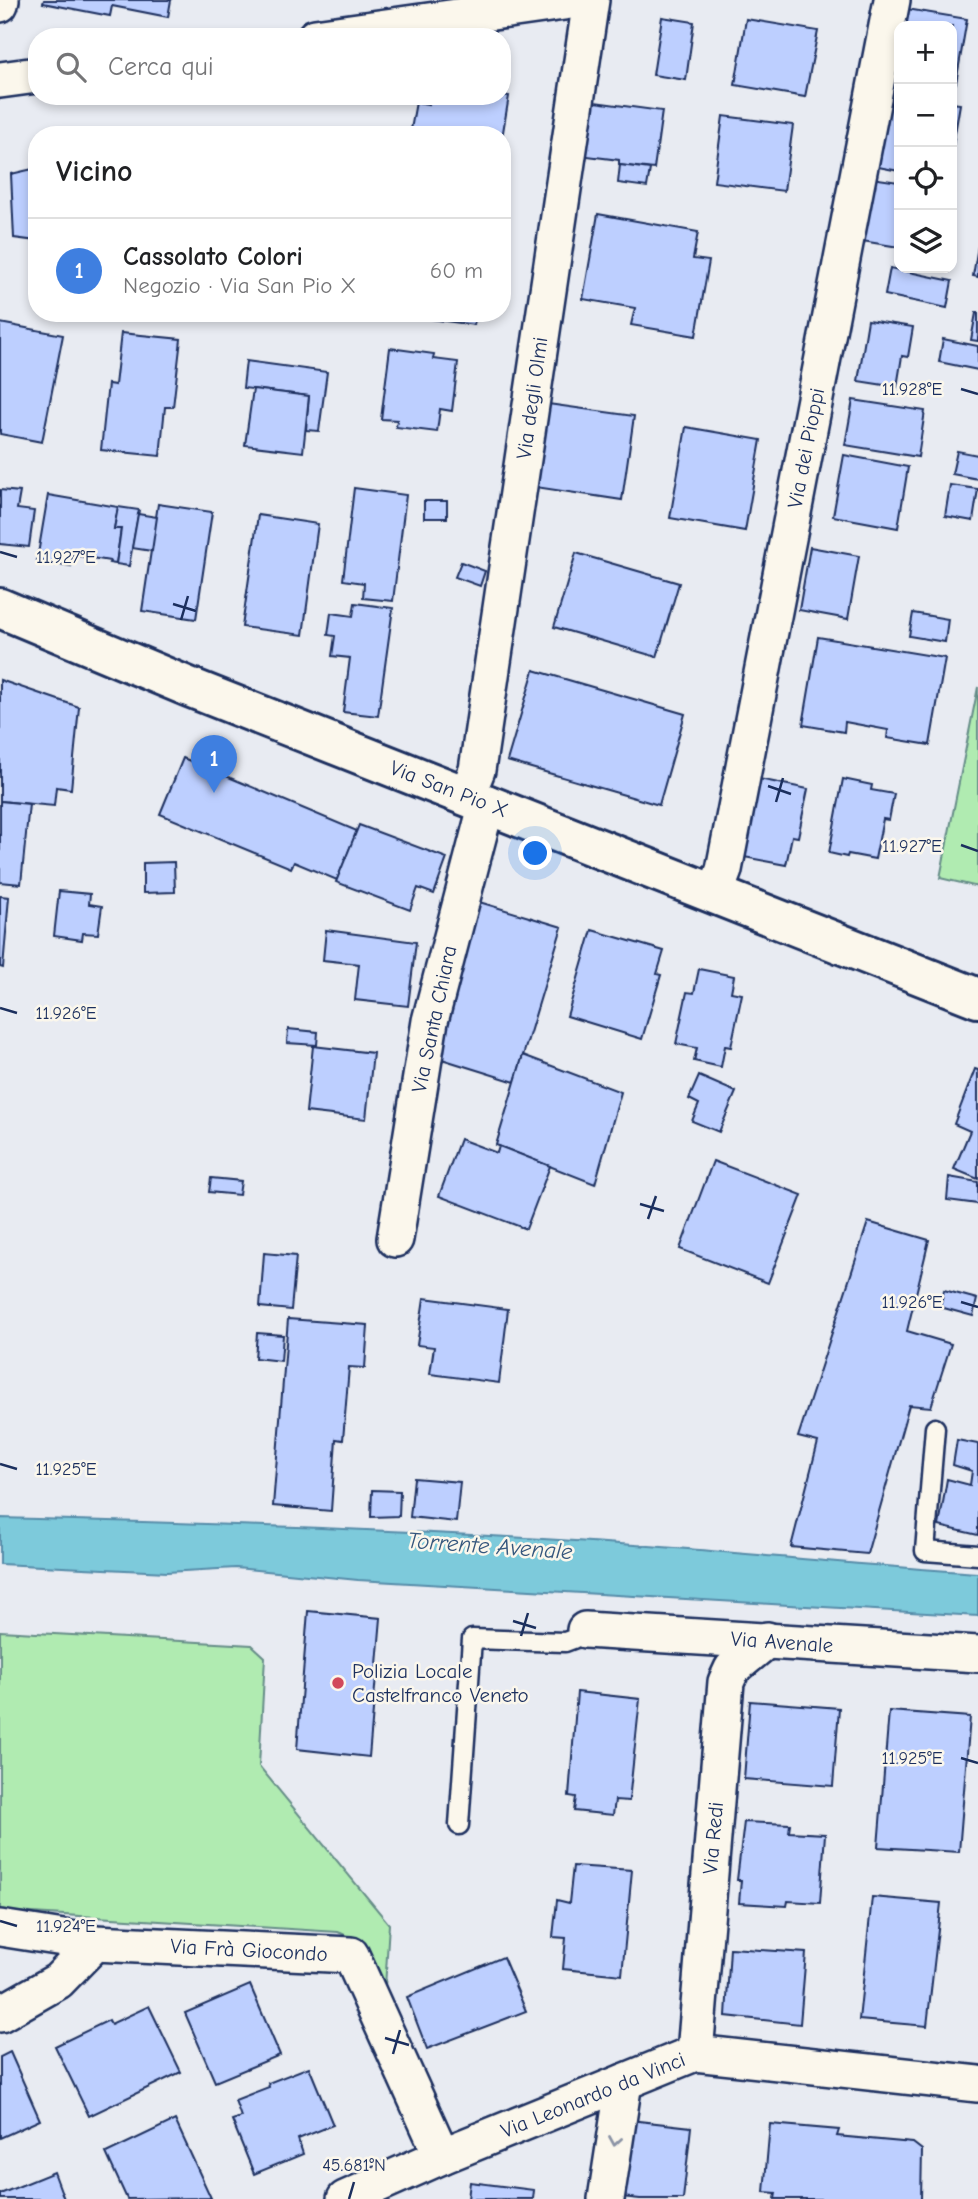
<!DOCTYPE html>
<html lang="it">
<meta charset="utf-8">
<style>
:root{--surface:#fff;--page:#f6f6f6;--text:#202124;--muted:#757577;--line:#e0e0e0;--accent:#2563eb}
body{margin:0;font-family:"Comic Neue",sans-serif;background:var(--page);color:var(--text)}
.controls{position:absolute;right:21px;top:21px;display:grid;overflow:hidden;border-radius:14px;box-shadow:0 4px 10px #0003}
.controls button{width:63px;height:63px;display:grid;place-items:center;padding:0;border:0;border-bottom:2px solid var(--line);background:var(--surface);color:var(--text);font:35px sans-serif}
.you{position:absolute;left:536px;top:854px;width:24px;height:24px;margin:-18px;border:5px solid #fff;border-radius:50%;background:#1a73e8;box-shadow:0 0 0 10px #1a73e833}
.badge{display:grid;place-items:center;width:46px;height:46px;border-radius:50%;background:var(--accent);color:#fff;font-size:23px;font-weight:700}
.pin{position:absolute;translate:-50% -58px;filter:drop-shadow(0 2px 4px #0008)}
.pin::after{content:'';position:absolute;top:37px;width:24px;height:21px;background:inherit;clip-path:polygon(0 0,100% 0,50% 100%)}
.list{margin:0;padding:0;list-style:none}
h2{display:flex;justify-content:space-between;align-items:center;height:91px;margin:0;padding:0 28px;font-size:30px}
h2 small{font-size:23px;font-weight:400;color:var(--muted)}
.list li{display:grid;grid-template-columns:46px 1fr auto;gap:21px;align-items:center;box-sizing:border-box;height:105px;padding:0 28px;border-top:2px solid var(--line)}
.list b{display:block;font-size:26px;white-space:nowrap}
.list p{margin:0;font-size:23px;white-space:nowrap;color:var(--muted)}
.list em{font-size:23px;font-style:normal;color:var(--muted)}
.icon{flex:none;width:38px;height:38px;fill:none;stroke:currentColor;stroke-width:2;stroke-linecap:round;stroke-linejoin:round}
.map{position:relative;flex:none;width:978px;height:2199px;overflow:hidden}
.search{position:absolute;background:var(--surface);box-shadow:0 4px 10px #0003;left:28px;top:28px;width:483px;height:77px;display:flex;align-items:center;gap:18px;box-sizing:border-box;padding:0 24px;border-radius:28px;color:var(--muted);font-size:26px}
.panel{position:absolute;background:var(--surface);box-shadow:0 4px 10px #0003;left:28px;top:126px;width:483px;height:196px;border-radius:28px}
.map>svg:first-child{display:block}
</style>
<div class="map">
<svg width="978" height="2199" viewBox="0 0 978 2199">
<rect width="100%" height="100%" fill="#e8ebf2"/>
<filter id="ink" filterUnits="userSpaceOnUse"><feTurbulence type="fractalNoise" baseFrequency=".0143" numOctaves="2"/><feDisplacementMap in="SourceGraphic" scale="14" xChannelSelector="R" yChannelSelector="G"/><feConvolveMatrix kernelMatrix="1 2 1 2 8 2 1 2 1" color-interpolation-filters="sRGB"/></filter>
<g filter="url(#ink)">
<g fill="#b0ebb1" stroke="#668d88" stroke-width="2">
<path d="M978,687V887L940,878Z"/>
<path d="M0,1631L252,1645L265,1657L259,1766L389,1924L384,2003C374,1981 362,1939 338,1932L0,1911Z"/>
</g>
<path fill="#7dcadb" stroke="#568ca9" stroke-width="2" d="M0,1518C229,1524 459,1531 688,1549C785,1557 881,1567 978,1573V1616L358,1580L236,1568L167,1572L0,1564Z"/>
<g fill="#bdcfff" stroke="#1b2f5e" stroke-width="2">
<path d="M44,0H171L168,17L112,6L110,16L43,3Z"/>
<path d="M901,8L967,19L956,83L952,82V26H899V73L890,71Z"/>
<path d="M662,17L694,22L686,80L653,75Z"/>
<path d="M746,19L818,31L805,97L735,85Z"/>
<path d="M886,92L899,94V171L873,166Z"/>
<path d="M502,95L509,96L502,138V135H410L416,102L429,104L431,96Z"/>
<path d="M587,101L662,111L654,169L619,165V160L579,155Z"/>
<path d="M952,103L960,104L952,151Z"/>
<path d="M723,116L793,125L784,191L714,182Z"/>
<path d="M620,165L650,169L647,187L618,183Z"/>
<path d="M37,168V241L14,238L11,174Z"/>
<path d="M872,178L899,182V247L862,241Z"/>
<path d="M598,214L698,232L693,259L709,261L696,336L631,325L635,308L583,299Z"/>
<path d="M978,246V277L973,276Z"/>
<path d="M890,268L952,281L947,308L885,295Z"/>
<path d="M387,313H476L474,325Z"/>
<path d="M976,313H978V341L971,340Z"/>
<path d="M868,320L913,327L908,357L902,356L897,387L858,381Z"/>
<path d="M0,323L63,335L42,442L0,434Z"/>
<path d="M121,333L181,339L173,407H165L160,456L101,450L108,384L115,385Z"/>
<path d="M943,339L978,346V370L939,362Z"/>
<path d="M390,348L434,354L433,359L458,362L452,411L440,409L437,432L396,427L397,420L381,419Z"/>
<path d="M246,361L327,372L319,431L306,430L309,396L243,388Z"/>
<path d="M253,389L309,396L303,452L245,445Z"/>
<path d="M853,400L925,411L918,457L845,445Z"/>
<path d="M541,403L634,416L622,500L529,486Z"/>
<path d="M686,427L761,440L745,531L670,518Z"/>
<path d="M957,451L978,455V479L952,474Z"/>
<path d="M844,455L908,467L898,528L833,516Z"/>
<path d="M950,485L978,489L973,521L945,516Z"/>
<path d="M354,488L406,495L393,601L363,598L364,583L343,580Z"/>
<path d="M0,490L20,492L17,509L34,511L29,547L0,544Z"/>
<path d="M48,495L118,507L114,529H121L116,564L109,563L110,561L73,555L71,566L37,560Z"/>
<rect x="424" y="501" width="23" height="17"/>
<path d="M158,504L212,512L196,619L142,611Z"/>
<path d="M118,507L139,510L129,566L116,564L121,529H114Z"/>
<path d="M138,514L157,517L152,551L132,548Z"/>
<path d="M258,515L318,524L303,635L242,627Z"/>
<path d="M810,547L859,556L848,619L799,610Z"/>
<path d="M576,553L679,583L657,657L554,627Z"/>
<path d="M461,562L485,571L480,586L455,577Z"/>
<path d="M355,603L393,608L378,716L343,712L350,658L332,656L335,636L328,635L331,613L353,616Z"/>
<path d="M913,613L948,619L945,642L909,636Z"/>
<path d="M818,637L945,658L930,745L887,738L888,730L845,722L844,732L803,725Z"/>
<path d="M534,670L685,714L659,805L507,761Z"/>
<path d="M0,680L79,707L71,789L56,787L54,806L0,801Z"/>
<path d="M183,758L357,831L337,880L294,862L291,868L160,814Z"/>
<path d="M759,779L808,789L798,837L792,836L786,865L744,857Z"/>
<path d="M843,779L872,785L871,790L894,794L889,820L883,819L875,859L848,854L847,857L829,853Z"/>
<path d="M0,801L29,804L21,884L0,882Z"/>
<path d="M359,825L447,858L434,894L418,888L410,910L336,882Z"/>
<path d="M174,862L175,892L143,893V863Z"/>
<path d="M59,891L90,894L89,904L102,906L98,934L83,933L82,940L54,936Z"/>
<path d="M0,896L9,897L3,968L0,967Z"/>
<path d="M476,901L562,927L515,1082L429,1055Z"/>
<path d="M326,930L416,942L408,1006L355,1000L359,964L323,960Z"/>
<path d="M592,930L664,951L657,974L661,975L642,1039L567,1016Z"/>
<path d="M699,969L734,976L731,992L742,994L731,1047L725,1046L721,1067L694,1061L697,1048L676,1044L687,992L694,993Z"/>
<path d="M288,1029L318,1032L317,1045L287,1043Z"/>
<path d="M313,1046L373,1053L366,1119L306,1112Z"/>
<path d="M523,1055L621,1092L595,1184L496,1145Z"/>
<path d="M975,1069L978,1070V1179L954,1169L970,1131L954,1124Z"/>
<path d="M699,1076L736,1092L719,1132L692,1121L699,1104L689,1099Z"/>
<path d="M460,1139L497,1153L499,1146L550,1166L526,1229L439,1196Z"/>
<path d="M713,1161L802,1195L768,1283L680,1249Z"/>
<path d="M949,1177L978,1182V1204L947,1200Z"/>
<path d="M211,1178L241,1181L239,1195L209,1192Z"/>
<path d="M868,1222L929,1240L907,1331L951,1344L931,1407L909,1405L867,1554L791,1547L818,1442L798,1437Z"/>
<path d="M264,1253L296,1256L291,1310L260,1307Z"/>
<path d="M944,1290L977,1299L973,1316L940,1307Z"/>
<path d="M424,1298L508,1309L499,1383L430,1374L434,1347L417,1345Z"/>
<path d="M288,1319L368,1325L365,1368L349,1367L343,1440L336,1439L331,1511L273,1506Z"/>
<path d="M257,1333L283,1335L281,1361L255,1358Z"/>
<path d="M957,1440L978,1444V1535L939,1526L947,1479L970,1485L972,1471L953,1465Z"/>
<path d="M414,1478L460,1482L456,1522L410,1517Z"/>
<path d="M372,1490L400,1491L399,1516L371,1517Z"/>
<path d="M308,1611L381,1618L369,1757L297,1749Z"/>
<path d="M577,1692L640,1699L629,1801L615,1800L613,1815L574,1811L576,1797L569,1796Z"/>
<path d="M750,1701L839,1708L833,1786L744,1779Z"/>
<path d="M889,1711L970,1717L959,1852L878,1847Z"/>
<path d="M744,1822L790,1824L789,1832L825,1834L820,1903L788,1901L787,1906L739,1903L741,1880H737Z"/>
<path d="M573,1866L632,1870L622,1975L563,1969L566,1938L553,1937L557,1900L569,1903Z"/>
<path d="M872,1897L941,1903L927,2026L859,2020Z"/>
<path d="M730,1948L806,1953L800,2024L726,2016Z"/>
<path d="M503,1957L526,2011L427,2049L407,1997Z"/>
<path d="M250,1985L280,2055L215,2082L185,2013Z"/>
<path d="M149,2006L181,2072L89,2116L55,2046L109,2020L111,2024Z"/>
<path d="M10,2052L40,2120L0,2138V2057Z"/>
<path d="M309,2067L333,2125L298,2139L303,2154L254,2174L232,2120L241,2117L235,2100L269,2087L268,2083Z"/>
<path d="M621,2119L691,2127L683,2199H640L613,2196Z"/>
<path d="M175,2120L211,2198L127,2199L106,2153Z"/>
<path d="M770,2124L839,2130L837,2136L913,2143L922,2150L921,2199H775L776,2193L764,2192Z"/>
<path d="M54,2172L64,2199H0V2194Z"/>
<path d="M470,2182L534,2190L533,2199H468Z"/>
</g>
<g fill="none" stroke-linecap="round" stroke-linejoin="round">
<defs>
<g id="lane">
<path d="M935,1428L925,1551L978,1555"/>
<path d="M459,1825L472,1639L565,1642L573,1639L585,1630"/>
</g>
<g id="street">
<path d="M0,4L1,0"/>
<path d="M315,37L578,0"/>
<path d="M0,80L37,75"/>
<path d="M467,795L477,770L591,0"/>
<path d="M715,894L724,870L892,0"/>
<path d="M395,1239L430,1021L487,803"/>
<path d="M585,1630L978,1654"/>
<path d="M0,1928L95,1943L351,1955L442,2156"/>
<path d="M0,2014L58,1981L95,1943"/>
<path d="M695,2053L726,1682L732,1669L767,1640"/>
<path d="M345,2199L442,2156L695,2053L978,2084"/>
<path d="M606,2199L624,2082"/>
</g>
<path id="secondary" d="M0,608L189,687L978,998"/>
</defs>
<use href="#lane" stroke="#1b2f5e" stroke-width="23"/>
<use href="#street" stroke="#1b2f5e" stroke-width="40"/>
<use href="#secondary" stroke="#1b2f5e" stroke-width="44"/>
<use href="#lane" stroke="#fbf7ec" stroke-width="18"/>
<use href="#street" stroke="#fbf7ec" stroke-width="35"/>
<use href="#secondary" stroke="#fbf7ec" stroke-width="38"/>
</g>
<defs><path id="oneway-chevron" d="M-2-3.5L2.5 0L-2 3.5" fill="none" stroke-width="1.6" stroke-linecap="round" stroke-linejoin="round" transform="scale(1.75)"/></defs>
<use stroke="#8b93a5" href="#oneway-chevron" transform="translate(615 2141) rotate(99)"/>
</g>
<path fill="none" stroke="#1b2f5e" stroke-width="2.5" d="M961,389L978,394M0,552L17,557M173,604L196,611M181,620L188,596M768,786L791,794M776,802L783,778M961,845L978,851M0,1008L17,1013M640,1204L664,1211M648,1219L656,1196M961,1302L978,1307M0,1464L17,1469M513,1621L536,1628M521,1636L528,1613M961,1758L978,1763M0,1921L17,1926M385,2038L409,2045M393,2054L400,2030M349,2199L354,2182"/>
<circle fill="#d1495b" stroke="#fbf7ec" stroke-width="2.5" cx="338" cy="1683" r="7"/>
<g text-anchor="middle" dominant-baseline="central" stroke-width="5" stroke-linejoin="round" paint-order="stroke">
<g font-size="21" fill="#1b2f5e" stroke="#fbf7ec">
<text transform="translate(532 398) rotate(-82)">Via degli Olmi</text>
<text transform="translate(806 448) rotate(-79)">Via dei Pioppi</text>
<text transform="translate(449 789) rotate(21)">Via San Pio X</text>
<text transform="translate(434 1019) rotate(-78)">Via Santa Chiara</text>
<text transform="translate(782 1642) rotate(4)">Via Avenale</text>
<text transform="translate(713 1838) rotate(-85)">Via Redi</text>
<text transform="translate(249 1950) rotate(3)">Via Frà Giocondo</text>
<text transform="translate(593 2095) rotate(-22)">Via Leonardo da Vinci</text>
</g>
<g font-size="21" fill="#1b2f5e" stroke="#fbf7ec" text-anchor="start">
<text x="352" y="1671">Polizia Locale<tspan x="352" dy="24">Castelfranco Veneto</tspan></text>
</g>
<g font-size="23" font-style="italic" fill="#34567d" stroke="#fbf7ec">
<text transform="translate(490 1546) rotate(4)">Torrente Avenale</text>
</g>
</g>
<g font-size="18" text-anchor="middle" fill="#1b2f5e" stroke="#fbf7ec" stroke-width="5" stroke-linejoin="round" paint-order="stroke">
<text x="912" y="395">11.928°E</text>
<text x="66" y="563">11.927°E</text>
<text x="912" y="852">11.927°E</text>
<text x="66" y="1019">11.926°E</text>
<text x="912" y="1308">11.926°E</text>
<text x="66" y="1475">11.925°E</text>
<text x="912" y="1764">11.925°E</text>
<text x="66" y="1932">11.924°E</text>
<text x="354" y="2171">45.681°N</text>
</g>
</svg>
<div class="controls">
<button>+</button>
<button>−</button>
<button><svg class="icon" aria-label="locate" viewBox="0 0 24 24"><circle cx="12" cy="12" r="6"/><path d="M12 2v4M12 18v4M2 12h4M18 12h4"/></svg></button>
<button><svg class="icon" aria-label="layers" viewBox="0 0 24 24"><path d="M12 4l9 5-9 5-9-5zM3 14l9 5 9-5"/></svg></button>
</div>
<div class="you"></div>
<div class="pin badge" style="left:214px;top:793px;background:#3f7fe0">1</div>
<div class="search"><svg class="icon" aria-label="search" viewBox="0 0 24 24"><circle cx="10" cy="10" r="6"/><path d="M15 15l6 6"/></svg>Cerca qui</div>
<section class="panel">
<h2>Vicino<small></small></h2>
<ul class="list">
<li><span class="badge" style="background:#3f7fe0">1</span><div><b>Cassolato Colori</b><p>Negozio · Via San Pio X</p></div><em>60 m</em></li>
</ul>
</section>
</div>
